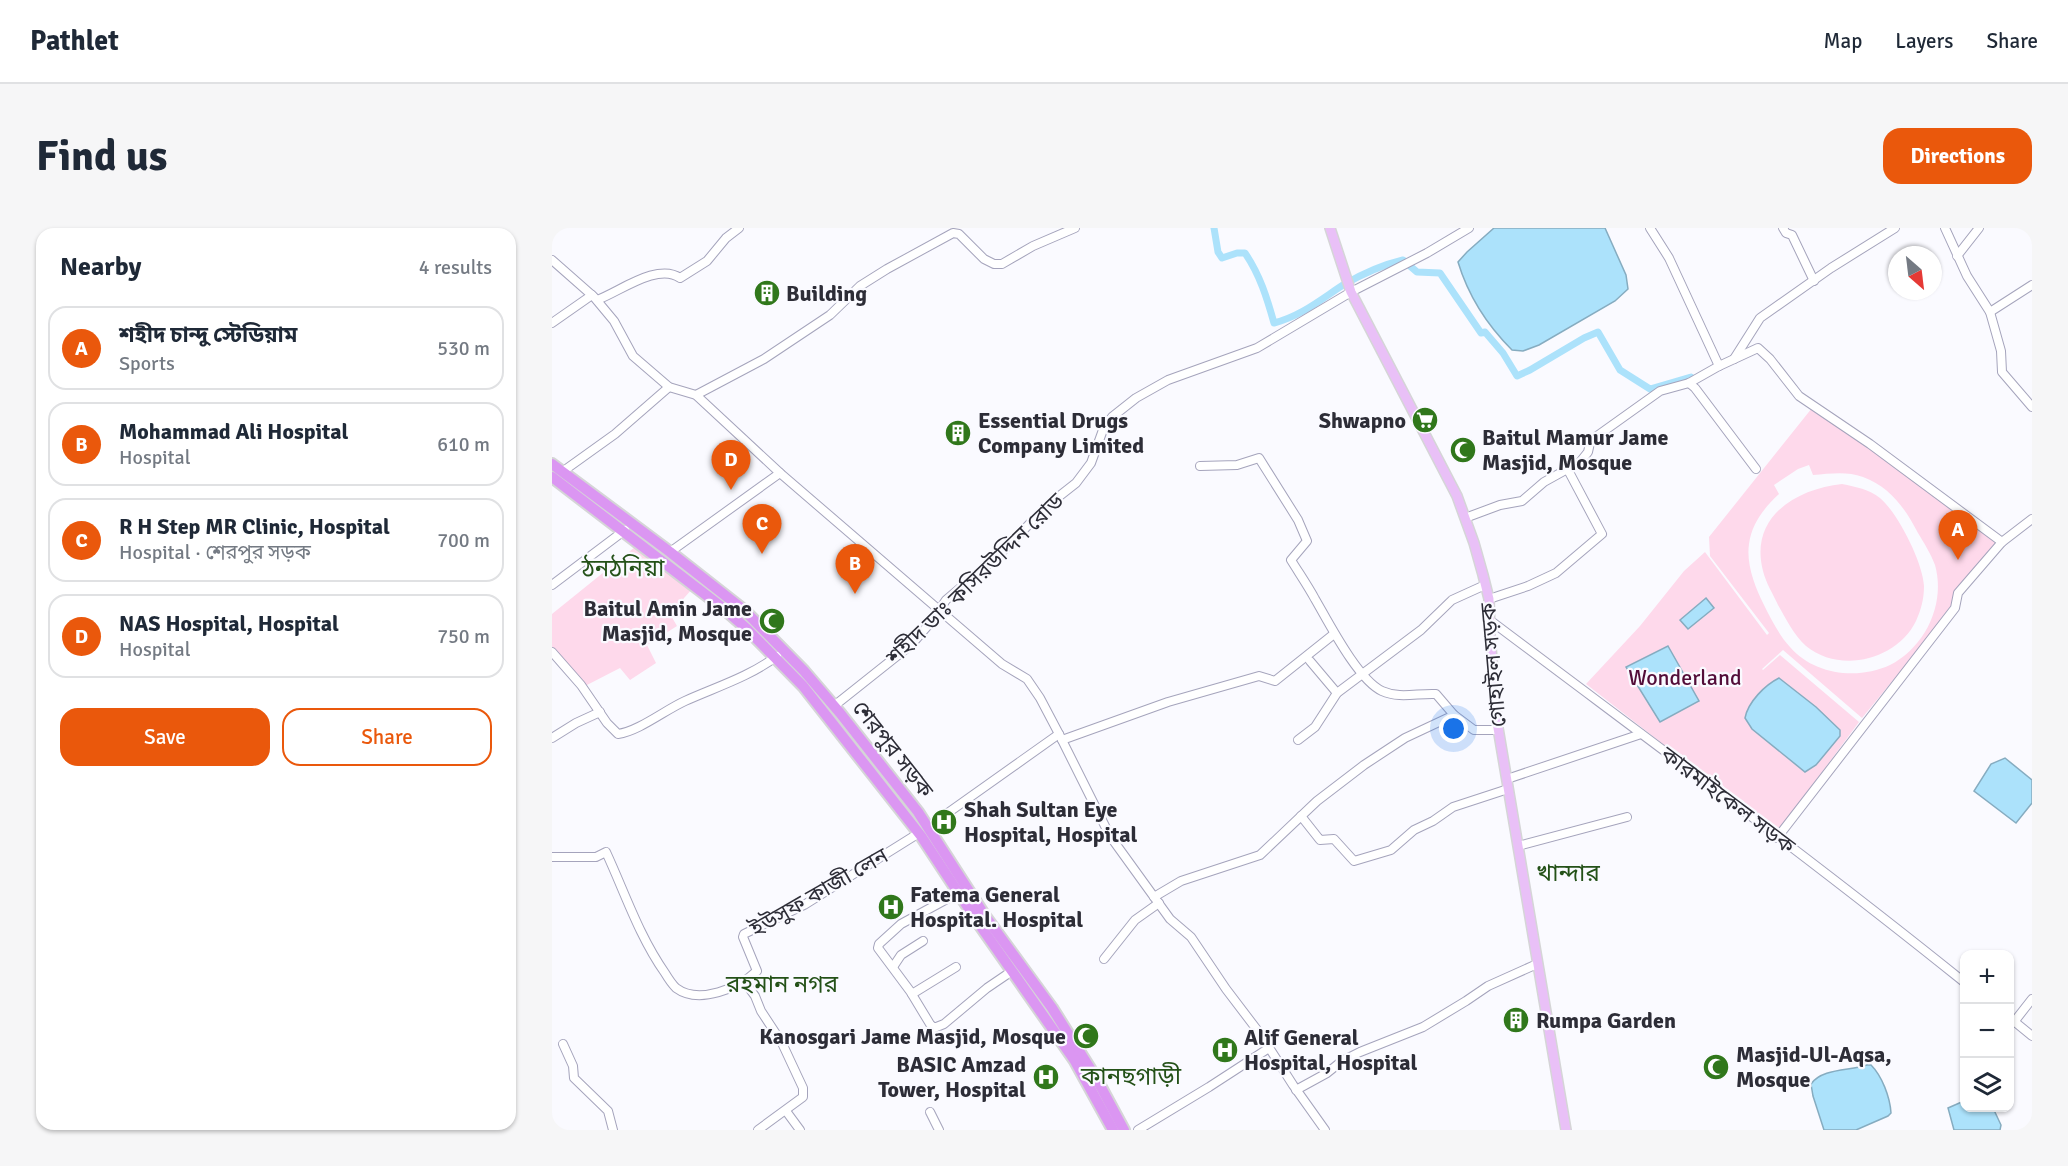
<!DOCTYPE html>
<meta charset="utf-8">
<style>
:root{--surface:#fff;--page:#f6f6f7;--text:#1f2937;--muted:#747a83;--line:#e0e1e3;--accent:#ea580c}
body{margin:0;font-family:Signika,"Noto Sans Bengali",sans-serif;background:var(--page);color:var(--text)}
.controls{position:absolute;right:18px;bottom:18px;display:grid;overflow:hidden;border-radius:12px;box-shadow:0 2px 4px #0004}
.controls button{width:54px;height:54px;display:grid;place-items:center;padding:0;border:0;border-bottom:2px solid var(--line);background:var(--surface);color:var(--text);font:30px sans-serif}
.compass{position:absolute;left:1336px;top:18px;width:54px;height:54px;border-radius:50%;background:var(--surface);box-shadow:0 2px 4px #0004;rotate:152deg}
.you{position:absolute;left:902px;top:501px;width:21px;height:21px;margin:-15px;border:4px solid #fff;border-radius:50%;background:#1a73e8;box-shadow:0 0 0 9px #1a73e833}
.badge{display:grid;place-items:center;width:39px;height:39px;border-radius:50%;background:var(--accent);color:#fff;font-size:20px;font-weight:700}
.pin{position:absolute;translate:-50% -50px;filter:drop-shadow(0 2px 3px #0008)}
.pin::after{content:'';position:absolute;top:32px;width:21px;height:18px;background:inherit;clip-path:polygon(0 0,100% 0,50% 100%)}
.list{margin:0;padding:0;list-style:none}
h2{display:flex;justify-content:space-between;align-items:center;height:78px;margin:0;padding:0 24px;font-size:26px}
h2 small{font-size:20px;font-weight:400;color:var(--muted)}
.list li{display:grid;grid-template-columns:39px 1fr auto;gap:18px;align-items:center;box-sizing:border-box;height:84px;margin:0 12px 12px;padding:0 12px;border:2px solid var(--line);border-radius:18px}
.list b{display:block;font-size:22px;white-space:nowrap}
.list p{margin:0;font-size:20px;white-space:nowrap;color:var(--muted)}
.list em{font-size:20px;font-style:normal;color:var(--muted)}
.actions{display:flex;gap:12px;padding:18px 24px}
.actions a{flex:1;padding:14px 0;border:2px solid var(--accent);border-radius:18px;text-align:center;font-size:21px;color:var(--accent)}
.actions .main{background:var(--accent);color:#fff}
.icon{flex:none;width:33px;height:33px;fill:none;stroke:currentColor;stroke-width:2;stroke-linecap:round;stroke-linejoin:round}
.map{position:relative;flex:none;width:1480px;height:902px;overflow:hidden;border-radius:18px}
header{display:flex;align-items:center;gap:36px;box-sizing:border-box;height:84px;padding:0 30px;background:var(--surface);border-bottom:2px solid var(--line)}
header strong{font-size:28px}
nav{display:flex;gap:33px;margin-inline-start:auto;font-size:21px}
.intro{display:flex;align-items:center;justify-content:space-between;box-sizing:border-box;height:144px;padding:0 36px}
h1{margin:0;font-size:42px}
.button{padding:15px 27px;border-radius:18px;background:var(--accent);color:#fff;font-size:21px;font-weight:700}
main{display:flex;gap:36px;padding:0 36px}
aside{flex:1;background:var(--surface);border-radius:18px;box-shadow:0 2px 4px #0004}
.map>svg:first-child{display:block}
</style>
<header>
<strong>Pathlet</strong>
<nav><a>Map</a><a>Layers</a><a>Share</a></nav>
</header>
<div class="intro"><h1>Find us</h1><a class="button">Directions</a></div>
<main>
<aside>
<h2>Nearby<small>4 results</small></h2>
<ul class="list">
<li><span class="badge">A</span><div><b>শহীদ চান্দু স্টেডিয়াম</b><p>Sports</p></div><em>530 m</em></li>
<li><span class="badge">B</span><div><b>Mohammad Ali Hospital</b><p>Hospital</p></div><em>610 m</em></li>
<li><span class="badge">C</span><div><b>R H Step MR Clinic, Hospital</b><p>Hospital · শেরপুর সড়ক</p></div><em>700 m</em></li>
<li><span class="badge">D</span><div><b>NAS Hospital, Hospital</b><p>Hospital</p></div><em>750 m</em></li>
</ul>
<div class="actions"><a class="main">Save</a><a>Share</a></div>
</aside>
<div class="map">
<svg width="1480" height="902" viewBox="0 0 1480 902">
<rect width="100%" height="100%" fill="#fafaff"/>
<g fill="#fed9eb" fill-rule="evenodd">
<path d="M1260,180L1447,314L1360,429L1310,490L1231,422L1210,441L1211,442L1228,427L1307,494L1225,605L1034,456L1088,398L1132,343L1153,324L1215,407L1217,405L1158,328L1157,309ZM1257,237L1261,247C1278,246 1294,243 1311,249C1338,259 1353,280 1366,305C1372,315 1379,326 1383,337C1394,376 1373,419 1338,437C1306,452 1262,447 1238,419C1227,407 1219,391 1212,377C1203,359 1194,336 1197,316C1200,295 1212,280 1227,266L1222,257L1246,241Z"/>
<path d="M1290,256C1304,259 1317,261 1328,270C1346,285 1371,335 1372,358C1372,371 1369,382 1364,393C1345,432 1288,446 1254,418C1242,407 1234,391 1226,377C1221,366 1214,355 1211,343C1197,289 1244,261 1290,256Z"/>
<path d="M83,319L140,361L118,386L125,398L95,417L104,435L78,452L68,440L33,458L0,422V386Z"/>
</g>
<g fill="#ace2fb" stroke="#86acc0" stroke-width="1.5">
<path d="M942,0H1053L1074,47L1076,61L1063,73L987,117L971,123L960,122C936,98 916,67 906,34L915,24Z"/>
<path d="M1154,370L1162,380L1136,401L1128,392Z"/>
<path d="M1116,418L1147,473L1108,494L1074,439Z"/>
<path d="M1227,450L1264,479L1288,502V508L1264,537L1253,544L1200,501L1193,490C1196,474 1213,457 1227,450Z"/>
<path d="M1453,530L1480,552V575L1464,595L1422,563L1439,536Z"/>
<path d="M1315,837H1319C1330,848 1338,869 1339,885L1336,888L1304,902H1272L1261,868L1259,856C1270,840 1298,843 1315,837Z"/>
<path d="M1412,873V880H1441L1449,897L1448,902H1402L1396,880Z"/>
</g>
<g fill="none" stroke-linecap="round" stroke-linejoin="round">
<path stroke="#ace2fb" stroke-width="7" d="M662,0L666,24L670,30L685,25H693C708,47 715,70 722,95C749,88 768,72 791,57C810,46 830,37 851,32L865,44L888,45L929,105L933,104L951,125L965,148L978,142L1032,110L1046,104L1068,142L1098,161L1139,149"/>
<defs>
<g id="minor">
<path d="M1098,0L1117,30L1167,138"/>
<path d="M1231,0L1234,5L1240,7L1262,53"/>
<path d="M1393,0L1415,48L1438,84L1449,123L1450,144L1480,179"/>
<path d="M1405,28L1427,0"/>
<path d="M0,32L42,69L62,93L81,128L117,159L144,167L228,245L386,381L450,436L475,451L488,470L507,506L558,608L618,691L639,709L674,761L709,807L741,857L773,902"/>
<path d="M45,72C67,64 106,34 128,50L155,33L174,10L187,0"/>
<path d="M1438,84L1480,57"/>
<path d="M0,95L40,67"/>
<path d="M1182,131L1208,90L1279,40L1343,0"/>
<path d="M1137,155L1143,160L1204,241"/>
<path d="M144,167L212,131L278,87L308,58L335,41L401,5L407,6L432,31L442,36H450L481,18L523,0"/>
<path d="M648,238L685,237L707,230L746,292L755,313L739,332C747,345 756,358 763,371C777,395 806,452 830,463C848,471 865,465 884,466L902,487"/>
<path d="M10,244L63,206L117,159"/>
<path d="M913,290L948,277L970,273L992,254L1028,234L1036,224L1038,215L1045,208L1108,163L1137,155L1167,138L1206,120L1218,131L1247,168L1318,216L1450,314"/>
<path d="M118,324L228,245"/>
<path d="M0,357L73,302"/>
<path d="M937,371L976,358L1004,345L1050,306L1016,242"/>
<path d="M939,393C1097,512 1258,630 1412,754"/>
<path d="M0,424L29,457L55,495L66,506C87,503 113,482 133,473C164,459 197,449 225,428"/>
<path d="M758,433L785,465"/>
<path d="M282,478L360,416L379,394L394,372L447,327L496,277L524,255L539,235L552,199L560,189L584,170L616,152L705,120L799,64L875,25L917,0"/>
<path d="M0,510L24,495L48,484"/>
<path d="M510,512L616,474L707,448L723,453L782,406"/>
<path d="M746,512L763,499L785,465L869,402L900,372L933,357"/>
<path d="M955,551L1089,506"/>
<path d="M749,588L768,612L782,611L802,633L839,622L862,602L881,593L901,579L956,561"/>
<path d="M376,599L507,506"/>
<path d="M1225,610L1403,380L1406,365L1450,314L1480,291"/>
<path d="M966,618L1075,589"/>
<path d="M0,629H44L54,624C73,665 87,708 113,745C116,750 120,756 124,760C147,777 187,760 205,743L191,709L192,706L252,677L367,605"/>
<path d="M406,665L349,696L327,716L326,720L358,763L378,796L382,800L392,796L435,760L460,743"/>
<path d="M602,669L629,653L708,627L765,573L812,537L853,510L902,487L922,502H946"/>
<path d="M552,731L583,692L607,675"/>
<path d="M341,739L349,727L371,713"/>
<path d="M192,753L203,768L209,783L230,815L251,860V869L206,902"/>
<path d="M360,766L404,739"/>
<path d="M1458,790L1480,808"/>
<path d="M1462,794L1480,771"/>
<path d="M11,816L21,838L22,850L56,883L61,902"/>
<path d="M744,862L775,845L790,833L808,824L871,799L914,773L936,758L985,736"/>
<path d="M234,883L248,902"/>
<path d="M378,884L387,902"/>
<path d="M586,902L657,859L717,820"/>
</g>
<path id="major" d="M778,0L799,64L905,268L922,315L931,347L937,371L938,407L945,494L1014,902"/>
<g id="highway">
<path d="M0,236L118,324L193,383L252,443L288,485L366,584L433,688L500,780L544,850L572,902"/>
<path d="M0,249L171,380L194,400L251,458L369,608L427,696L523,833L561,902"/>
</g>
</defs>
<use href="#minor" stroke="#a5a4bc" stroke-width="10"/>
<use href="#major" stroke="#d5d5d7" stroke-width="12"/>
<use href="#highway" stroke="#d5d5d7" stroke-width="14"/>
<use href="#minor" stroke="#fff" stroke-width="8"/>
<use href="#major" stroke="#e9c0f7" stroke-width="9"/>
<use href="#highway" stroke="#db96f2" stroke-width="10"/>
</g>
<defs>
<symbol id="building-disc" viewBox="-11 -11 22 22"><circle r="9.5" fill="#30771b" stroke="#fafaff"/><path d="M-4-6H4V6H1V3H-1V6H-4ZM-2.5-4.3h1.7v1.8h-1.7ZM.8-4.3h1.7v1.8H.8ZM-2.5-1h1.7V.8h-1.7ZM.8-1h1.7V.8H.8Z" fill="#fff"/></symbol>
<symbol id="supermarket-disc" viewBox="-11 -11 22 22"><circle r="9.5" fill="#30771b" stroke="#fafaff"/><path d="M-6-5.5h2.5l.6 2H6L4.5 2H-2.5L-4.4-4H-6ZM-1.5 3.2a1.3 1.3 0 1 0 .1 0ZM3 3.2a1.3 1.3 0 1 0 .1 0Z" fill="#fff"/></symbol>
<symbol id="mosque-disc" viewBox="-11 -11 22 22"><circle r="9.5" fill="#30771b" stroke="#fafaff"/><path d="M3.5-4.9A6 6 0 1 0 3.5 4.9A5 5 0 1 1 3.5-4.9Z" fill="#fff"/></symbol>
<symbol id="hospital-disc" viewBox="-11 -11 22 22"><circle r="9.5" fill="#30771b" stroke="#fafaff"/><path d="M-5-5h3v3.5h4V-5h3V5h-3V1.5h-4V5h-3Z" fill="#fff"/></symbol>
</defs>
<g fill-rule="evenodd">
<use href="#building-disc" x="200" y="50" width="30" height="30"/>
<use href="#supermarket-disc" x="858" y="177" width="30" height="30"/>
<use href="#building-disc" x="391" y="190" width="30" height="30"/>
<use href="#mosque-disc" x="896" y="207" width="30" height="30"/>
<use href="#mosque-disc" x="205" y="378" width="30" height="30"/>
<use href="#hospital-disc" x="377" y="579" width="30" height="30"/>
<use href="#hospital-disc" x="324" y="664" width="30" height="30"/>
<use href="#building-disc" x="949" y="777" width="30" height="30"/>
<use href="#mosque-disc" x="519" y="793" width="30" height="30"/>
<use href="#hospital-disc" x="658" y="807" width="30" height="30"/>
<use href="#mosque-disc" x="1149" y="824" width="30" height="30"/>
<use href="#hospital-disc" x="479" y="834" width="30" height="30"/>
</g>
<g text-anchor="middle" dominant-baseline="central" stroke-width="4.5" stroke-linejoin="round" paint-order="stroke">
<g font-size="22" font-weight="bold" fill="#2d2d37" stroke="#fafaff" text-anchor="start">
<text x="234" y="65">Building</text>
<text x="426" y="192">Essential Drugs<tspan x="426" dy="25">Company Limited</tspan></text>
<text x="854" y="192" text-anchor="end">Shwapno</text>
<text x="930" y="209">Baitul Mamur Jame<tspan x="930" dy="25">Masjid, Mosque</tspan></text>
<text x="200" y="380" text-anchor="end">Baitul Amin Jame<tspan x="200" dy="25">Masjid, Mosque</tspan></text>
<text x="412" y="581">Shah Sultan Eye<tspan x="412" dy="25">Hospital, Hospital</tspan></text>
<text x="358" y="666">Fatema General<tspan x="358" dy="25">Hospital. Hospital</tspan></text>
<text x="984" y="792">Rumpa Garden</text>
<text x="514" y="808" text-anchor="end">Kanosgari Jame Masjid, Mosque</text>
<text x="692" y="809">Alif General<tspan x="692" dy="25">Hospital, Hospital</tspan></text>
<text x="1184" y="826">Masjid-Ul-Aqsa,<tspan x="1184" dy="25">Mosque</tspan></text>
<text x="474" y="836" text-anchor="end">BASIC Amzad<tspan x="474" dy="25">Tower, Hospital</tspan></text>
</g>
<g font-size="22" fill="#2d2d37" stroke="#fafaff">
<text transform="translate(423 351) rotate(-44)">শহীদ ডাঃ কসিরউদ্দিন রোড</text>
<text transform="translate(941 437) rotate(-95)">গোহাইল সড়ক</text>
<text transform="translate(341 521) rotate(52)">শেরপুর সড়ক</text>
<text transform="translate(1176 572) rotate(37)">কারমাইকেল সড়ক</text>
<text transform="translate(267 664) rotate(-30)">ইউসুফ কাজী লেন</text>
</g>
<g font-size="22" fill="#530d39" stroke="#fafaff">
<text x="1133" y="449">Wonderland</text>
</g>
<g font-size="24" fill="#245118" stroke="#fafaff">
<text x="71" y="340">ঠনঠনিয়া</text>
<text x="1016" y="645">খান্দার</text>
<text x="230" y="756">রহমান নগর</text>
<text x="579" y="848">কানছগাড়ী</text>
</g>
</g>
</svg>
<div class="controls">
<button>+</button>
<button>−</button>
<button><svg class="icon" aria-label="layers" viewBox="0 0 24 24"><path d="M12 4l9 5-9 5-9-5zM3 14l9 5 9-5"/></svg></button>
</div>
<svg class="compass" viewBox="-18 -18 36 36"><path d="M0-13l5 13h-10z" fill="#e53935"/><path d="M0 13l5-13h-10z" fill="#747a83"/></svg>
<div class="you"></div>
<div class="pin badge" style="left:1406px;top:332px">A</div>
<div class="pin badge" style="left:303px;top:366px">B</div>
<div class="pin badge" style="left:210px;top:326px">C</div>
<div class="pin badge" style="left:179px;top:262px">D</div>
</div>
</main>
